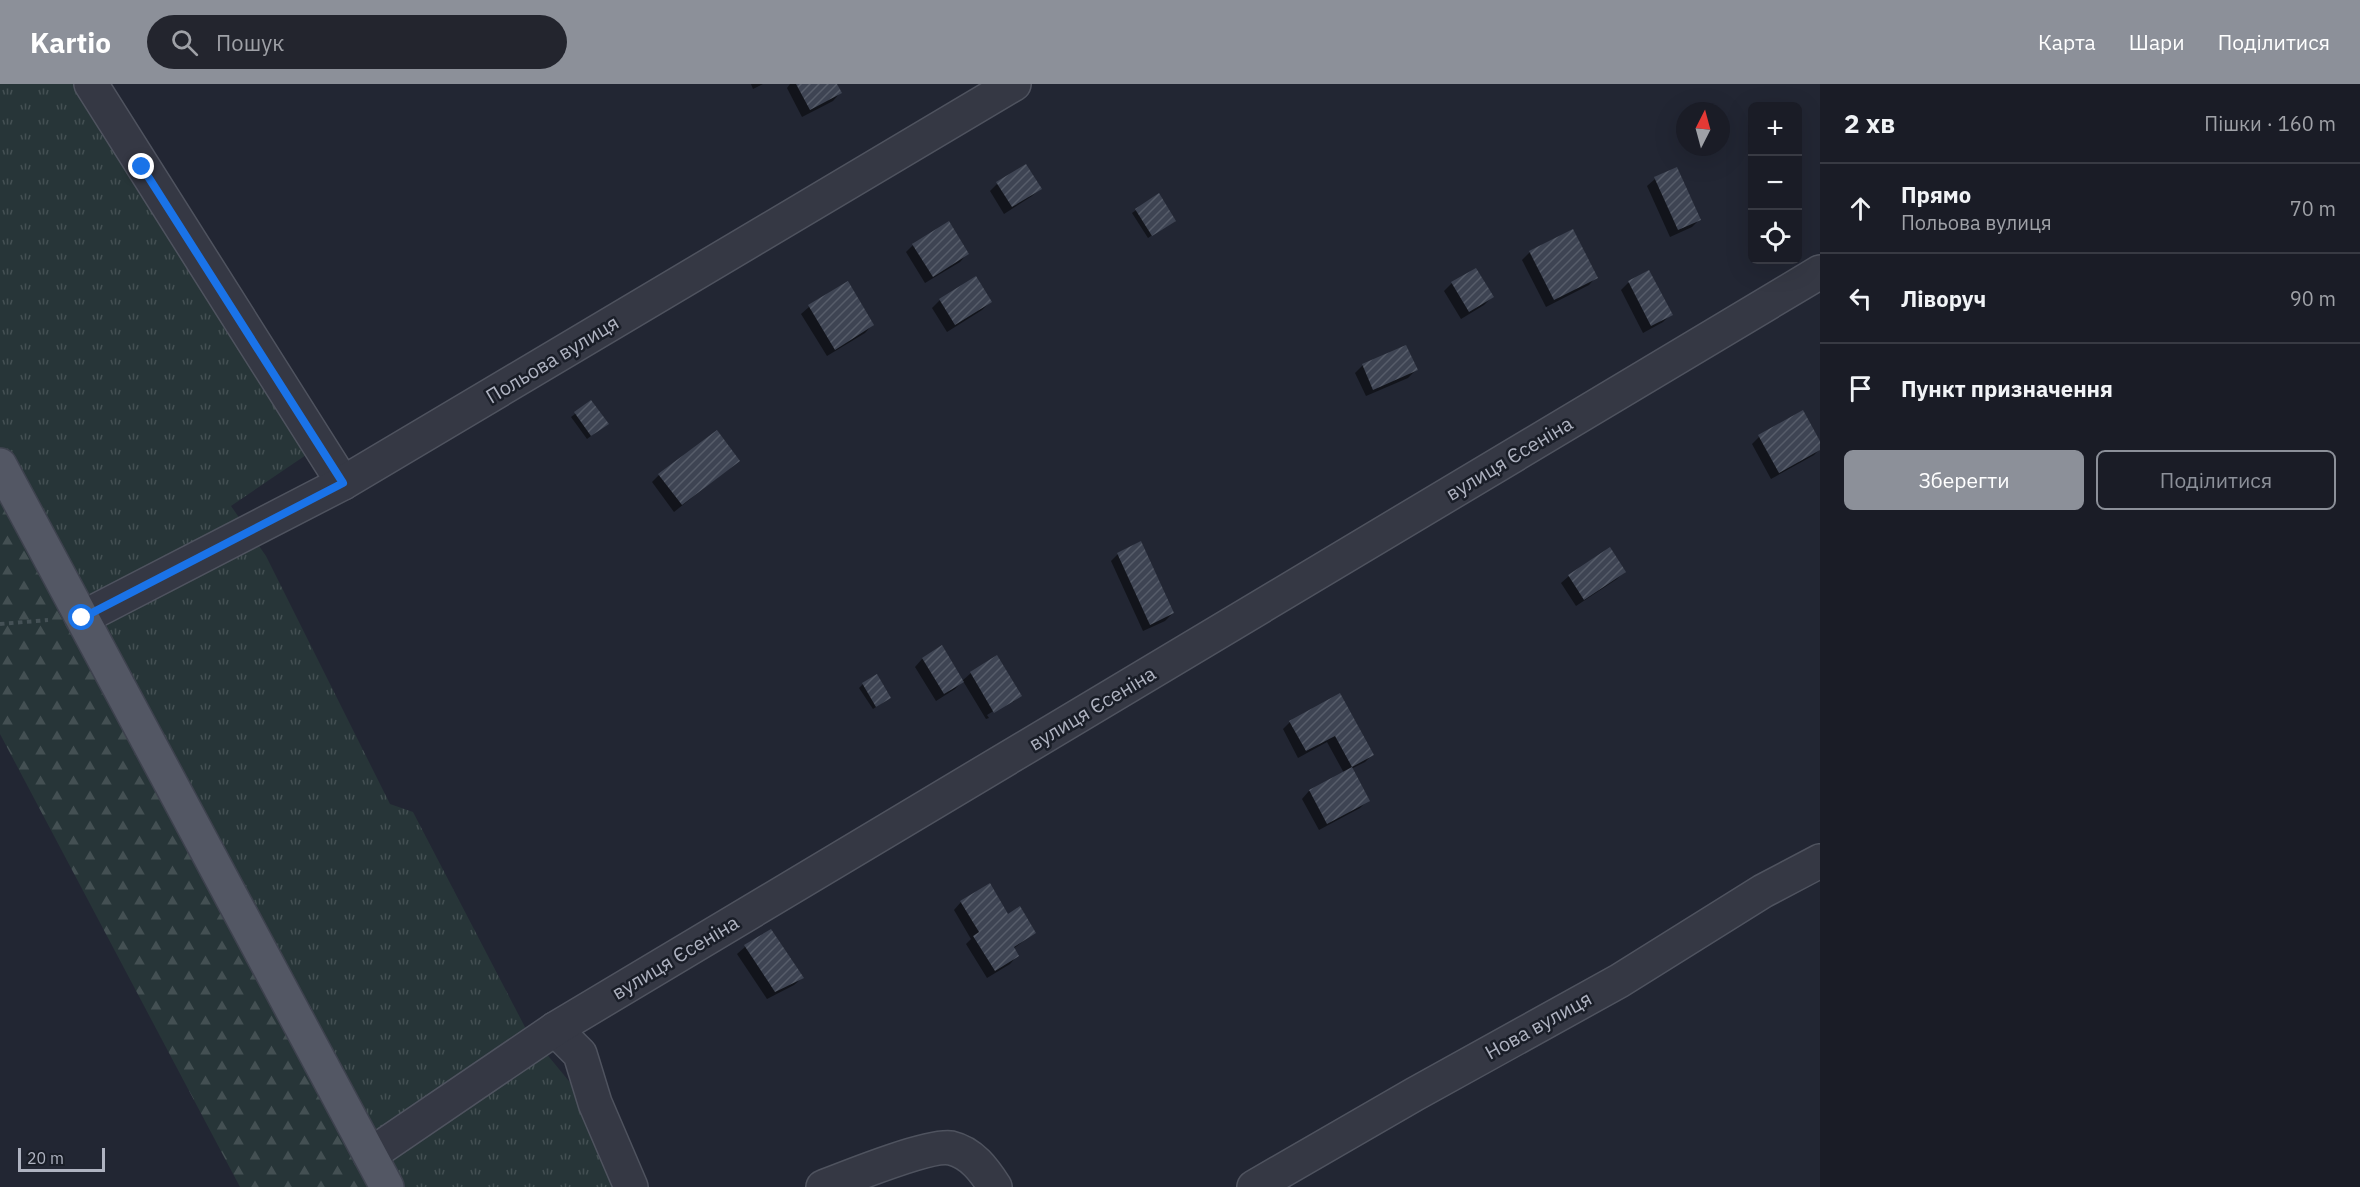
<!DOCTYPE html>
<html lang="uk">
<meta charset="utf-8">
<style>
:root{--surface:#1a1c26;--page:#23252e;--text:#f1f3f6;--muted:#9fa1a7;--line:#383a43;--accent:#8c9099}
body{margin:0;font-family:"IBM Plex Sans",sans-serif;background:var(--page);color:var(--text)}
.controls{position:absolute;right:18px;top:18px;display:grid;overflow:hidden;border-radius:9px;box-shadow:0 6px 24px #0002}
.controls button{width:54px;height:54px;display:grid;place-items:center;padding:0;border:0;border-bottom:2px solid var(--line);background:var(--surface);color:var(--text);font:30px sans-serif}
.compass{position:absolute;left:1676px;top:18px;width:54px;height:54px;border-radius:50%;background:var(--surface);box-shadow:0 6px 24px #0002;rotate:6deg}
.scale{position:absolute;left:18px;bottom:15px;width:87px;box-sizing:border-box;padding-left:6px;border:3px solid #afb3c1;border-top:0;font-size:16px;line-height:21px;white-space:nowrap;color:#afb3c1;-webkit-text-stroke:4px #1a1e28;paint-order:stroke}
.stop{position:absolute;width:18px;height:18px;margin:-14px;border:4px solid #1a73e8;border-radius:50%;background:#fff}
.stop.end{background:#1a73e8;border-color:#fff;box-shadow:0 2px 6px #0008}
.list{margin:0;padding:0;list-style:none}
h2{display:flex;justify-content:space-between;align-items:center;height:78px;margin:0;padding:0 24px;font-size:26px}
h2 small{font-size:20px;font-weight:400;color:var(--muted)}
.list li{display:grid;grid-template-columns:39px 1fr auto;gap:18px;align-items:center;box-sizing:border-box;height:90px;padding:0 24px;border-top:2px solid var(--line)}
.list b{display:block;font-size:22px;white-space:nowrap}
.list p{margin:0;font-size:20px;white-space:nowrap;color:var(--muted)}
.list em{font-size:20px;font-style:normal;color:var(--muted)}
.actions{display:flex;gap:12px;padding:18px 24px}
.actions a{flex:1;padding:14px 0;border:2px solid var(--accent);border-radius:9px;text-align:center;font-size:21px;color:var(--accent)}
.actions .main{background:var(--accent);color:#fff}
.icon{flex:none;width:33px;height:33px;fill:none;stroke:currentColor;stroke-width:2;stroke-linecap:round;stroke-linejoin:round}
.map{position:relative;flex:none;width:1820px;height:1103px;overflow:hidden}
header{display:flex;align-items:center;gap:36px;box-sizing:border-box;height:84px;padding:0 30px;background:var(--accent);color:#fff}
header strong{font-size:28px}
nav{display:flex;gap:33px;margin-inline-start:auto;font-size:21px}
.search{width:420px;height:54px;background:var(--page);display:flex;align-items:center;gap:15px;box-sizing:border-box;padding:0 21px;border-radius:33px;color:var(--muted);font-size:22px}
main{display:flex}
aside{flex:1;background:var(--surface)}
.map>svg:first-child{display:block}
</style>
<header>
<strong>Kartio</strong>
<div class="search"><svg class="icon" aria-label="search" viewBox="0 0 24 24"><circle cx="10" cy="10" r="6"/><path d="M15 15l6 6"/></svg>Пошук</div>
<nav><a>Карта</a><a>Шари</a><a>Поділитися</a></nav>
</header>
<main>
<div class="map">
<svg width="1820" height="1103" viewBox="0 0 1820 1103">
<defs>
<pattern id="grass-tufts" width="24" height="20" patternUnits="userSpaceOnUse" patternTransform="scale(1.5)"><rect width="24" height="20" fill="#273538"/><path d="M3 7l-1-3M5 7V3M7 7l1-3M15 17l-1-3M17 17v-4M19 17l1-3" fill="none" stroke="#445053"/></pattern>
<pattern id="forest-firs" width="22" height="20" patternUnits="userSpaceOnUse" patternTransform="scale(1.5)"><rect width="22" height="20" fill="#273538"/><path d="M5 1l3.5 6h-7zM16 11l3.5 6h-7z" fill="#445053"/></pattern>
<pattern id="building-hatch" width="6" height="6" patternUnits="userSpaceOnUse" patternTransform="scale(1.5)"><rect width="6" height="6" fill="#3e4453"/><path d="M-1 1l2-2M0 6l6-6M5 7l2-2" fill="none" stroke="#575d6a"/></pattern>
</defs>
<rect width="100%" height="100%" fill="#222633"/>
<path fill="url(#grass-tufts)" d="M0,0H79L309,369L231,422L266,472L390,720L413,728L526,945L587,1019L615,1103H387L0,381Z"/>
<path fill="url(#forest-firs)" d="M0,381L387,1103H240L0,650Z"/>
<g fill="#0007">
<path d="M751,0H763L753,5Z"/>
<path d="M790,0H835L840,9L833,17L802,33L787,4Z"/>
<path d="M1655,95L1699,136L1692,143L1670,153L1647,102Z"/>
<path d="M997,100L1040,104L1032,112L1004,130L990,107Z"/>
<path d="M1158,111L1174,137L1148,154L1132,129Z"/>
<path d="M1573,147L1596,193L1589,201L1546,223L1522,176L1530,168Z"/>
<path d="M913,161L967,170L960,178L925,199L906,168Z"/>
<path d="M1649,188L1671,230L1663,238L1643,249L1621,206L1628,199Z"/>
<path d="M847,199L872,241L865,249L827,272L801,230L809,223Z"/>
<path d="M1452,199L1492,213L1484,221L1461,235L1444,207Z"/>
<path d="M940,216L990,218L982,226L947,248L932,224Z"/>
<path d="M1363,281L1416,286L1408,294L1366,312L1355,289Z"/>
<path d="M591,318L603,343L587,355L571,333Z"/>
<path d="M1759,353L1820,360V365L1814,371L1771,395L1752,360Z"/>
<path d="M738,377L674,428L652,398L659,391Z"/>
<path d="M1118,470L1173,529L1165,537L1143,547L1111,477Z"/>
<path d="M1624,488L1617,495L1576,522L1561,499L1569,492Z"/>
<path d="M942,563L962,597L971,589L997,574L1020,612L1013,618V615L987,631L989,634L986,635L963,597L955,605L936,617L915,583L922,575Z"/>
<path d="M863,600L889,614L873,625L859,604Z"/>
<path d="M1340,611L1372,671L1365,678L1351,685L1368,716L1360,724L1319,746L1302,715L1309,707L1344,689L1327,658L1298,674L1283,645L1290,638Z"/>
<path d="M961,818L1008,832L1034,849L1013,865L1017,872L1010,880L987,894L966,860L971,855L954,826Z"/>
<path d="M770,847L802,894L794,901L767,915L737,870L745,863Z"/>
</g>
<g fill="url(#building-hatch)">
<path d="M796,0H837L842,9L810,26Z"/>
<path d="M1026,80L1042,105L1012,123L996,98Z"/>
<path d="M1677,83L1701,136L1678,146L1654,93Z"/>
<path d="M1159,109L1176,137L1152,152L1135,125Z"/>
<path d="M949,137L969,170L933,193L912,160Z"/>
<path d="M1573,145L1598,194L1554,216L1529,167Z"/>
<path d="M1476,184L1494,213L1469,228L1451,198Z"/>
<path d="M1649,186L1673,231L1651,242L1628,197Z"/>
<path d="M976,192L992,218L955,241L939,215Z"/>
<path d="M848,197L874,241L835,266L808,221Z"/>
<path d="M1406,261L1418,286L1373,306L1362,280Z"/>
<path d="M591,316L609,340L591,352L574,328Z"/>
<path d="M1803,326L1820,357V366L1779,389L1758,351Z"/>
<path d="M717,346L740,377L682,421L658,390Z"/>
<path d="M1141,457L1174,529L1150,541L1117,469Z"/>
<path d="M1610,463L1626,488L1584,516L1568,491Z"/>
<path d="M942,561L964,598L944,610L922,574Z"/>
<path d="M997,571L1022,612L994,629L970,588Z"/>
<path d="M877,590L891,614L876,623L862,599Z"/>
<path d="M1340,609L1374,671L1352,683L1370,717L1327,740L1309,706L1352,683L1335,652L1306,667L1289,637Z"/>
<path d="M990,799L1008,830L1020,822L1036,849L1014,863L1019,872L995,887L973,852L979,848L960,817Z"/>
<path d="M771,845L804,894L775,908L744,861Z"/>
</g>
<g fill="none" stroke-linecap="round" stroke-linejoin="round">
<defs>
<g id="minor">
<path d="M91,0L343,399"/>
<path d="M82,534L343,399L1014,0"/>
<path d="M555,945L580,970L595,1019L631,1103"/>
<path d="M370,1071L555,945L1820,188"/>
<path d="M823,1103C846,1094 930,1060 951,1064C972,1069 984,1086 995,1103"/>
<path d="M1254,1103L1415,1010L1619,897L1763,807L1820,777"/>
</g>
<path id="major" d="M0,381L387,1103"/>
</defs>
<use href="#minor" stroke="#4f535f" stroke-width="36"/>
<use href="#major" stroke="#3e424e" stroke-width="36"/>
<path stroke="#455156" stroke-width="4" stroke-dasharray="4.5 4.5" stroke-linecap="butt" d="M0,540L48,536"/>
<use href="#minor" stroke="#353844" stroke-width="33"/>
<use href="#major" stroke="#535764" stroke-width="33"/>
</g>
<g fill="none" stroke-linecap="round" stroke-linejoin="round">
<path stroke="#1a73e8" stroke-width="8" d="M82,534L343,399L142,83"/>
</g>
<g text-anchor="middle" dominant-baseline="central" stroke-width="5" stroke-linejoin="round" paint-order="stroke">
<g font-size="20" fill="#afb3c1" stroke="#1a1e28">
<text transform="translate(552 275) rotate(-31)">Польова вулиця</text>
<text transform="translate(1509 374) rotate(-31)">вулиця Єсеніна</text>
<text transform="translate(1092 624) rotate(-31)">вулиця Єсеніна</text>
<text transform="translate(675 873) rotate(-31)">вулиця Єсеніна</text>
<text transform="translate(1538 941) rotate(-29)">Нова вулиця</text>
</g>
</g>
</svg>
<div class="controls">
<button>+</button>
<button>−</button>
<button><svg class="icon" aria-label="locate" viewBox="0 0 24 24"><circle cx="12" cy="12" r="6"/><path d="M12 2v4M12 18v4M2 12h4M18 12h4"/></svg></button>
</div>
<svg class="compass" viewBox="-18 -18 36 36"><path d="M0-13l5 13h-10z" fill="#e53935"/><path d="M0 13l5-13h-10z" fill="#9fa1a7"/></svg>
<div class="scale">20 m</div>
<div class="stop" style="left:82px;top:534px"></div>
<div class="stop end" style="left:142px;top:83px"></div>
</div>
<aside>
<h2>2 хв<small>Пішки · 160 m</small></h2>
<ul class="list">
<li><svg class="icon" aria-label="ahead" viewBox="0 0 24 24"><path d="M12 20V5M6 11l6-6 6 6"/></svg><div><b>Прямо</b><p>Польова вулиця</p></div><em>70 m</em></li>
<li><svg class="icon" aria-label="left" viewBox="0 0 24 24"><path d="M17 20v-9H6M10 6l-5 5 5 5"/></svg><div><b>Ліворуч</b></div><em>90 m</em></li>
<li><svg class="icon" aria-label="arrive" viewBox="0 0 24 24"><path d="M6 21V4h12l-3 4 3 4H6"/></svg><div><b>Пункт призначення</b></div></li>
</ul>
<div class="actions"><a class="main">Зберегти</a><a>Поділитися</a></div>
</aside>
</main>
